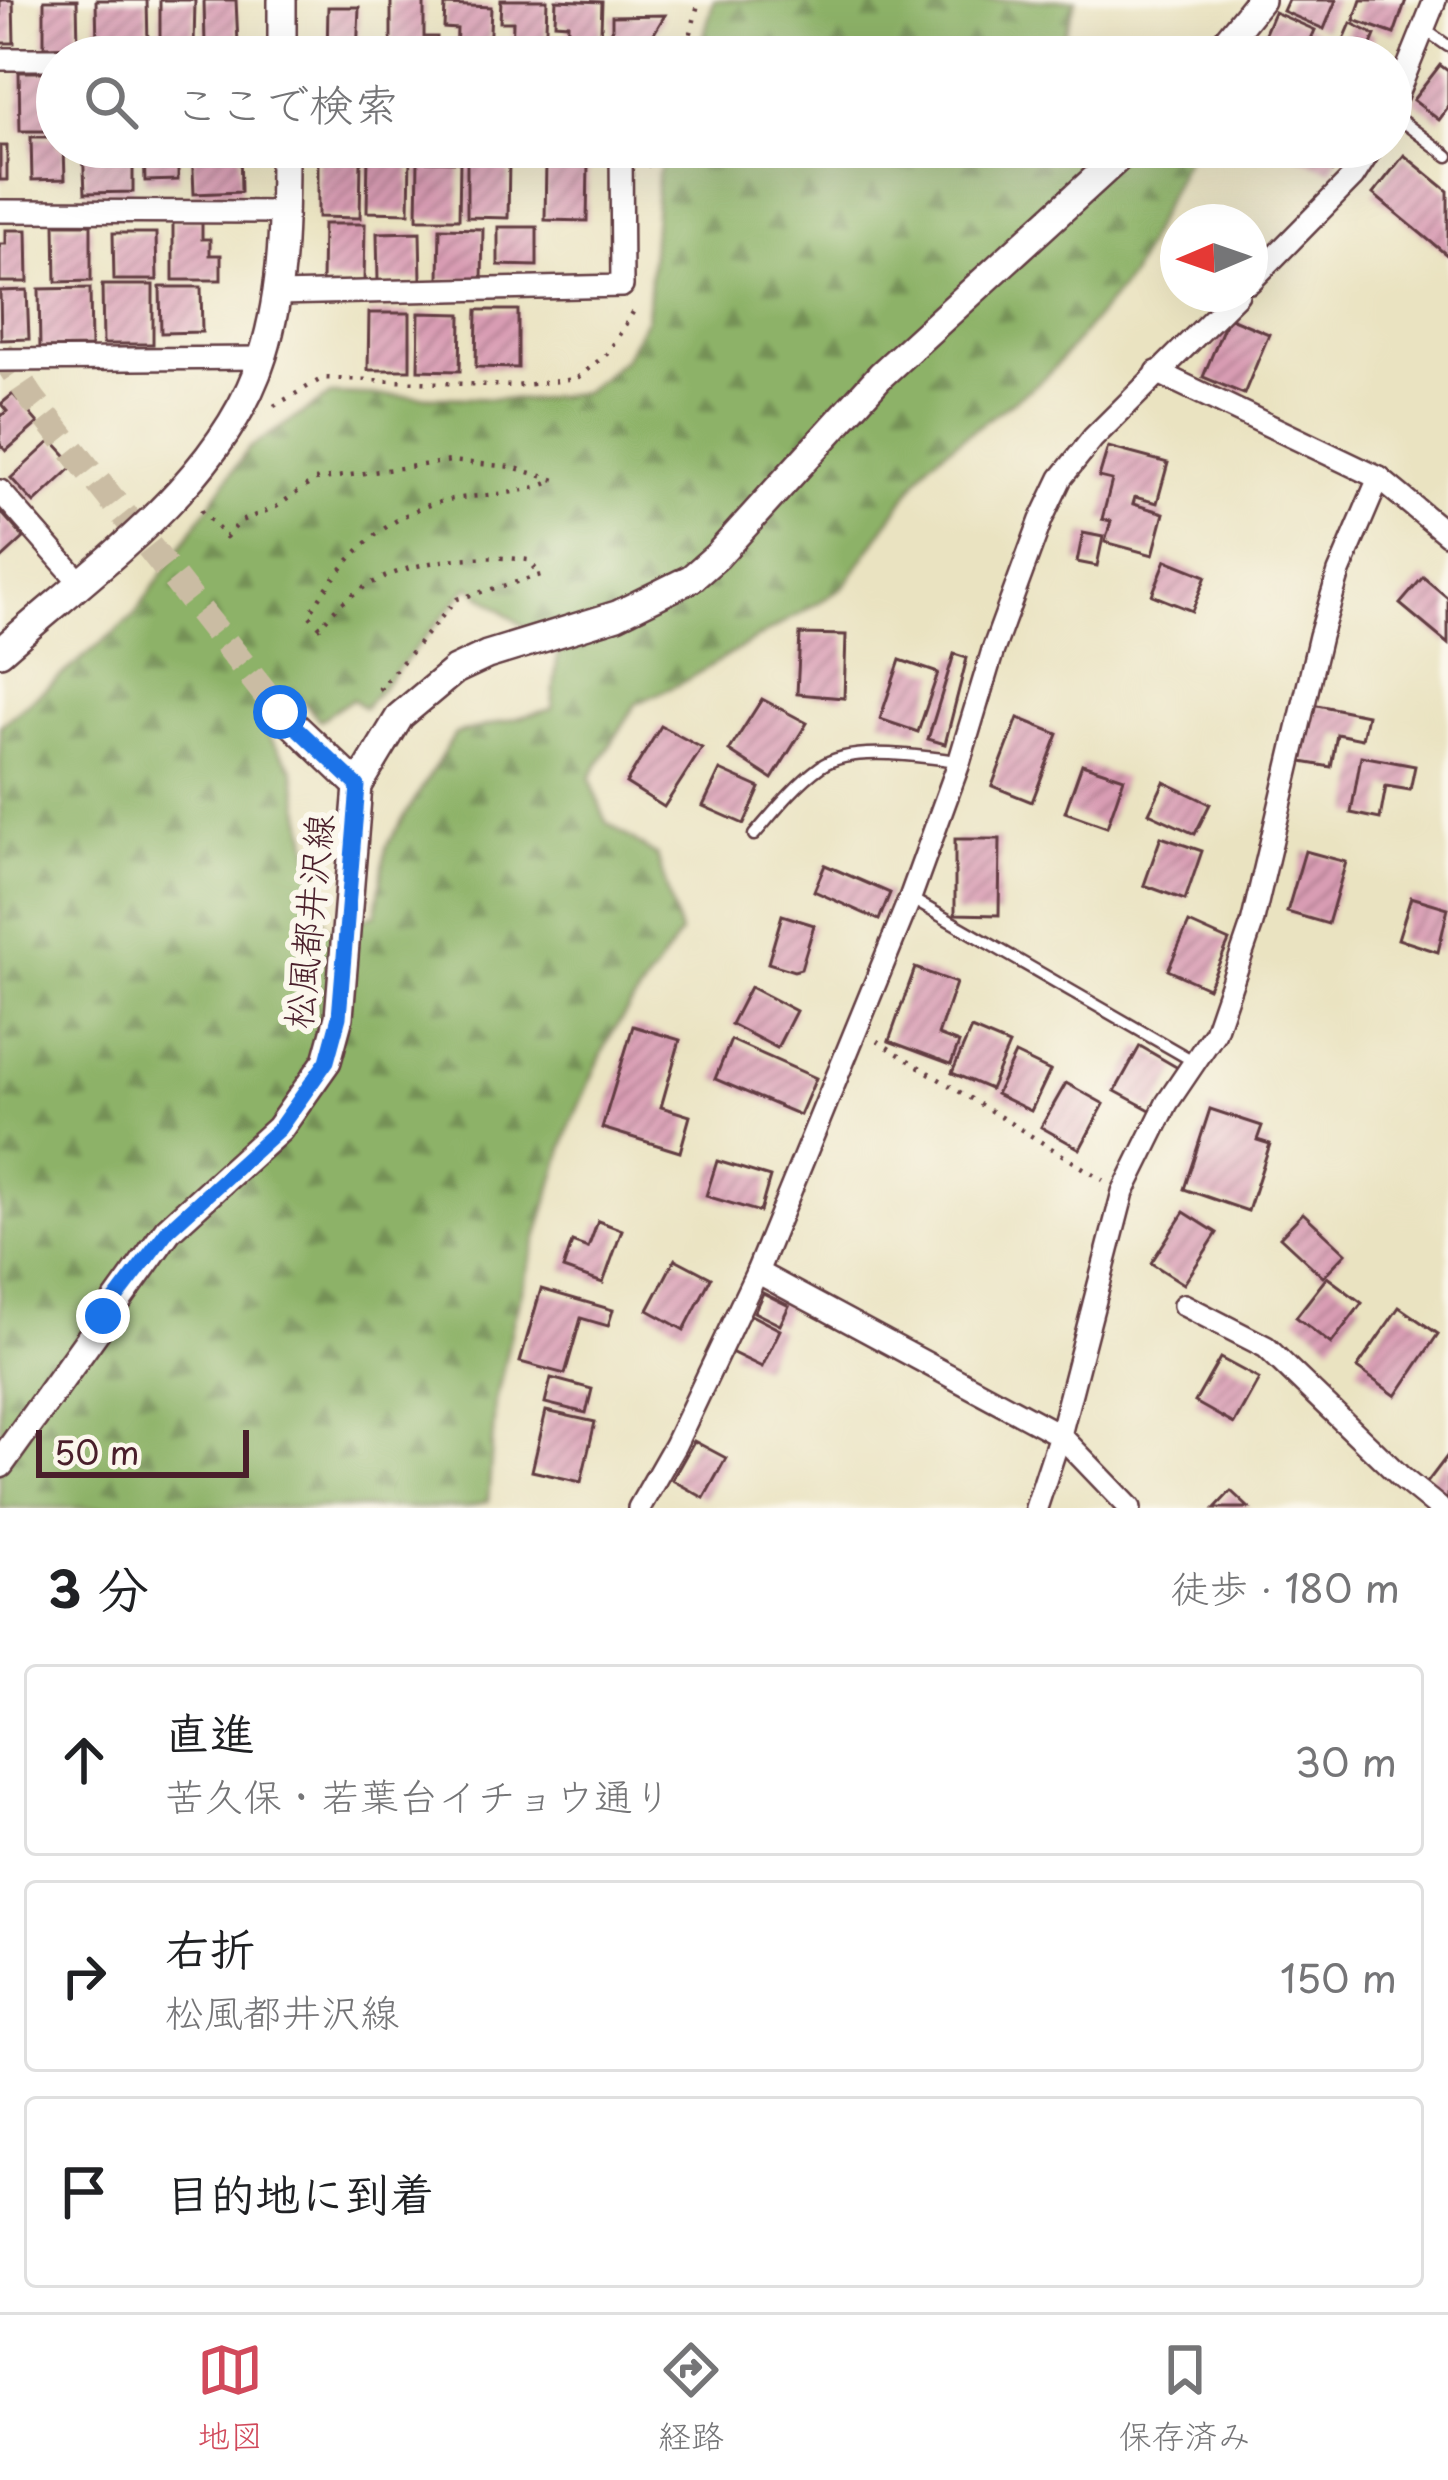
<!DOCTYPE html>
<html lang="ja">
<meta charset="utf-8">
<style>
:root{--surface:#fff;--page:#f6f6f6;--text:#202124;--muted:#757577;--line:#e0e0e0;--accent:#d1495b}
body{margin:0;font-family:"Playpen Sans","Klee One",sans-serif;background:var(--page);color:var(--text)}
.compass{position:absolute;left:1160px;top:204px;width:108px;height:108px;border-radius:50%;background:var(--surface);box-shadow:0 12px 48px #0002;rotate:268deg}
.scale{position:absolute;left:36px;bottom:30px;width:213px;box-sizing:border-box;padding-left:12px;border:6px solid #4a1f2b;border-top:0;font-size:33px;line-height:42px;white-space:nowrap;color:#4a1f2b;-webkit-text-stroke:9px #fbf7ec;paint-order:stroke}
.stop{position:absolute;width:36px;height:36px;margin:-27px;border:9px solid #1a73e8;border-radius:50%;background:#fff}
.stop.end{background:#1a73e8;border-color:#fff;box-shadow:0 3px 12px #0008}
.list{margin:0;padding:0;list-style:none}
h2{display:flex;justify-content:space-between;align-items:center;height:156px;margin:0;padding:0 48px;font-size:51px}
h2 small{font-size:39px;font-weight:400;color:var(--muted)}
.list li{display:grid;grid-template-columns:78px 1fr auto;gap:36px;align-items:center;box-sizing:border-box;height:192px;margin:0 24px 24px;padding:0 24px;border:3px solid var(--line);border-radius:12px}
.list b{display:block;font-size:45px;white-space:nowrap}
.list p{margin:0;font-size:39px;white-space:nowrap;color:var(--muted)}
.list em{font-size:39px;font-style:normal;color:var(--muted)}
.icon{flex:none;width:66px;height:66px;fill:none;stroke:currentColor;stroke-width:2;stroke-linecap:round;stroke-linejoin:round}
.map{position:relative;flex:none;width:1448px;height:1508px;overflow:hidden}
.search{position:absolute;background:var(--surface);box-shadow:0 12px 48px #0002;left:36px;right:36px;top:36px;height:132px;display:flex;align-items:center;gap:30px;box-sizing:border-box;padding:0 42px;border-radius:66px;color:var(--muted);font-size:45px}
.sheet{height:804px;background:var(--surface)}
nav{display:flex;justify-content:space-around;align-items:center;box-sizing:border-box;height:168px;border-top:3px solid var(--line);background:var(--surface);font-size:33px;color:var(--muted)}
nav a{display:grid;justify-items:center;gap:6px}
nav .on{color:var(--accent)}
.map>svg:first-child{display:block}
</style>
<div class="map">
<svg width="1448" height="1508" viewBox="0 0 1448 1508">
<defs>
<pattern id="forest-firs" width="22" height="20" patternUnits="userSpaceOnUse" patternTransform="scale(3)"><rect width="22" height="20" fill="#8db268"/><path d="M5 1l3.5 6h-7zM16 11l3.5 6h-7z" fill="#759056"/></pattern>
<pattern id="building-hatch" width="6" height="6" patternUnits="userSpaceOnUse" patternTransform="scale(3)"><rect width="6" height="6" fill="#d99db4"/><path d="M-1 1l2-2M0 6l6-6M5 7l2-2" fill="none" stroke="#b27f93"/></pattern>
</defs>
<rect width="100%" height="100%" fill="#fbf7ec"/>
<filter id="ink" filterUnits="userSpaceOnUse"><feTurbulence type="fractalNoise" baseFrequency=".00833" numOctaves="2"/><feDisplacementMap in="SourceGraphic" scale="24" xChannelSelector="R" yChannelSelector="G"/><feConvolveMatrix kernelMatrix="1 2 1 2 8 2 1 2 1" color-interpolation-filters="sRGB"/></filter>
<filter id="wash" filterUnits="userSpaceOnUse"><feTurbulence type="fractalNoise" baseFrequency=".004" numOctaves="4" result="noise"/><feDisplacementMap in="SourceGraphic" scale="48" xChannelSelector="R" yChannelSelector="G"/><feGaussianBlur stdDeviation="2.7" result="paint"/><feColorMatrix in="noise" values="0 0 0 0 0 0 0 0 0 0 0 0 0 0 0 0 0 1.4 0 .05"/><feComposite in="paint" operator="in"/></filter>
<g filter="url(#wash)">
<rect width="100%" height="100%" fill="#eae3c1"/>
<g fill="url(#forest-firs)" stroke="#6c684a" stroke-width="3" fill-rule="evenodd">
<path d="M714,0H1076L1065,33L1087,57H698Z"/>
<path d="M668,147H1180L1188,154L1130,277L1046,377L930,461L843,588L683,682L636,704L590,778L606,822L657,856L680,934L610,1036L569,1128L514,1318L495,1405L488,1501L466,1508H0V726L133,617L248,449L332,394L533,400L584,392L624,359L647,318L658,175ZM469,586L558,652L552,709L455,734L386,847L376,914L326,931L293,769L268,735L292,689L320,720L352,699L364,708Z"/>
</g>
<g id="blocks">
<g fill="url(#building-hatch)">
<path d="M0,0H13L14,43H0Z"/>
<path d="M44,0H77L78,46L44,47Z"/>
<path d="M96,0H147L148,45L97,46Z"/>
<path d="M160,0H195L194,47L160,46Z"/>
<path d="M204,0H236L238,44L205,45Z"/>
<path d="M391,0H424V37H437V57H391Z"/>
<path d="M501,0H547L545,57H512L513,22H500Z"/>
<path d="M556,0L602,2L600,57H567L568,24L555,23Z"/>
<path d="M1288,0H1336L1324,29L1283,11Z"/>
<path d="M1361,0H1406L1394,34L1354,20Z"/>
<path d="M445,5L491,7L489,57H456L457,29L444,28Z"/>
<path d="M328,7H359L357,57H327Z"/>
<path d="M1274,12L1315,30L1303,57H1269L1257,52Z"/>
<path d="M665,15L650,40L651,57H612V16Z"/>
<path d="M1351,23L1375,35L1366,57L1337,56Z"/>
<path d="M1440,65L1448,71V108L1439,120L1413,100Z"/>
<path d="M19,72H57V131H20Z"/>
<path d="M31,137H57V147H64L65,179L32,180Z"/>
<rect x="0" y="146" width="7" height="34"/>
<path d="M83,147H133V192L85,193Z"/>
<path d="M144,147H178V180L145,181Z"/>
<path d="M192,147H240L241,192L194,194Z"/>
<path d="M1289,147H1342L1332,171L1287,152Z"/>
<path d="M368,155L410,156L409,213L367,212Z"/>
<path d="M1404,155L1448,191V256L1373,194Z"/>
<path d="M318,160H361L360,218L318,217Z"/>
<path d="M467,160L509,161L508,218L467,217Z"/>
<path d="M418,161L460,162L459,219H417Z"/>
<path d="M546,163L588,164L587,221L545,220Z"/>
<path d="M173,220H202V239H210V255H221V280H173Z"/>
<path d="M55,224H91V281L56,282Z"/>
<path d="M323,224H365L364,282L322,281Z"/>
<path d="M498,227H537V266L498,265Z"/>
<path d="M440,228L483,229L482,280L439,279Z"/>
<path d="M6,230H27L28,282H0V244H6Z"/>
<path d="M420,232L421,280L378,281L377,233Z"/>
<path d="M113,233H156L157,280H114Z"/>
<path d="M102,285H153V344H103Z"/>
<path d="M160,287H201L202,332L161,333Z"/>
<path d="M90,288L91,347L40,348L39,289Z"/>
<path d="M27,290L29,339L1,340L0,291Z"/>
<path d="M1193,294H1222L1214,307Z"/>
<path d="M477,310H518V368L476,367Z"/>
<path d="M369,313H410V370H368Z"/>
<path d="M419,313L461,314L460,371L418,370Z"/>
<path d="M1228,317L1269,334L1244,394L1203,377Z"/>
<path d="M13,394L38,423L6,451L0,444V417L7,411L1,404Z"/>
<path d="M52,440L75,465L34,503L11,478Z"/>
<path d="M1108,447L1168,463L1157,503L1135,497L1133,504L1164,513L1153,555L1105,542L1111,521L1102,519L1112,480L1099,477Z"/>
<path d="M0,511L24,538L0,560Z"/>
<path d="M1083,533L1103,537L1097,566L1077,562Z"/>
<path d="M1166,560L1206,576L1192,611L1152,595Z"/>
<path d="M1423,577L1448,598V644L1400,604Z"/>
<path d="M800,634L846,635L844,698L797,694Z"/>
<path d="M954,654L967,658L945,744L928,739Z"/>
<path d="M900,660L938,673L918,732L880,719Z"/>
<path d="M762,699L807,723L772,779L729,751Z"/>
<path d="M1312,704L1367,715L1362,739L1337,734L1331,767L1302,762Z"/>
<path d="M1018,718L1058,734L1032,802L992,786Z"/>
<path d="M661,726L702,748L664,807L626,783Z"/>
<path d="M1361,756L1415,766L1410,790L1386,786L1380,819L1351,813Z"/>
<path d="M1082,764L1124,778L1107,827L1065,812Z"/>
<path d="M720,770L760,788L744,824L703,806Z"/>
<path d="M1164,782L1210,804L1195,834L1149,813Z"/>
<path d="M1161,837L1202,851L1185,900L1144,885Z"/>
<path d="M955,839H1000L999,915L955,914Z"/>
<path d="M1305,851L1346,862L1328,924L1287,912Z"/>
<path d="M825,865L890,893L879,920L814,891Z"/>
<path d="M1411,897L1448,908L1438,952L1398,939Z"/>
<path d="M782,915L814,925L801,969L794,971L768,963Z"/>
<path d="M1189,923L1229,941L1208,988L1168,970Z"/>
<path d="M915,968L956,983L938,1035L959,1043L951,1064L889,1041Z"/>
<path d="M750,987L796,1011L777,1048L731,1024Z"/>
<path d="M633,1026L680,1040L661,1107L690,1116L680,1152L602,1128Z"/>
<path d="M971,1029L1009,1045L990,1089L952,1073Z"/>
<path d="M731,1040L816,1078L800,1115L715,1079Z"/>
<path d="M1140,1046L1178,1068L1154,1112L1115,1091Z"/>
<path d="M1015,1054L1050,1071L1031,1111L996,1094Z"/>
<path d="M1066,1083L1104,1104L1080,1149L1041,1127Z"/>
<path d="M1210,1109L1262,1126L1257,1140L1270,1144L1248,1211L1184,1189Z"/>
<path d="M717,1161L770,1177L760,1212L706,1196Z"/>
<path d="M1184,1212L1217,1233L1184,1284L1151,1263Z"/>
<path d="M1303,1213L1346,1253L1323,1277L1280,1237Z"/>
<path d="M598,1221L622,1230L603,1283L563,1269L572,1242L588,1248Z"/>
<path d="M675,1259L711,1278L684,1330L648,1310Z"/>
<path d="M1327,1277L1362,1303L1331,1344L1296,1317Z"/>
<path d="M541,1289L613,1310L608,1326L581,1318L565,1374L520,1362Z"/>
<path d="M763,1293L789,1306L780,1325L754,1312Z"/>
<path d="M1399,1307L1438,1334L1396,1396L1357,1368Z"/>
<path d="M749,1314L780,1330L762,1367L731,1352Z"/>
<path d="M1220,1358L1259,1379L1234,1424L1195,1402Z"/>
<path d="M551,1378L592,1389L586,1413L545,1403Z"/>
<path d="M546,1411L595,1422L581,1482L532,1471Z"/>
<path d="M694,1441L726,1458L704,1498L672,1480Z"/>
<path d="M1448,1455V1501L1426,1484Z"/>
<path d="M1231,1491L1249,1508H1215Z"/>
</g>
</g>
</g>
<g filter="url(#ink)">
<use href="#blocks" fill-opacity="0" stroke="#623c42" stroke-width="3"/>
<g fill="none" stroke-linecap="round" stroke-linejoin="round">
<path stroke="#cabca3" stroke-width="27" stroke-dasharray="27 14" stroke-linecap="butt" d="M0,351L33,400L280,712"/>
<defs>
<g id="service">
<path d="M1424,29L1448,46"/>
<path d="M1391,113L1448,156"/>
<path d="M754,835C774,812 795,785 820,767C851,744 922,757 959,761"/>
<path d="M910,898L1193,1061"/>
</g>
<g id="minor">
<path d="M0,59H57"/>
<path d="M1391,109L1435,0"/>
<path d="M0,211L284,212"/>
<path d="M1250,282L1353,177L1372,147"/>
<path d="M278,294L622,286L621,147"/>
<path d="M0,360L263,358"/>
<path d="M1157,372L1379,478L1448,535"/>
<path d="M0,491L79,581"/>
<path d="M757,1272L1060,1435L1130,1508"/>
<path d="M1184,1305L1266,1347L1402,1478L1439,1508"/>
<path d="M639,1508L675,1445L757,1272L910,898L958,766L993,650L1041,520L1061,478L1093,438L1238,294"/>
<path d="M1036,1508L1060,1435L1123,1192L1167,1103L1215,1032L1252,924L1320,636L1339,572L1379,478"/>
</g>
<g id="tertiary">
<path d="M282,57V0"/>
<path d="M1214,57L1260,0"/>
<path d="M0,652C94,568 225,480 263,355C284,287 284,217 284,147"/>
<path d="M280,712L358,786"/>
<path d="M0,1464L168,1230L279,1129L327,1061L339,1017L358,786L400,716L455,670L487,655L617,615L692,578L717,556L881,375L1130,147"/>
</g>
</defs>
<use href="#service" stroke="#623c42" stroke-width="15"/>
<use href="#minor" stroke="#623c42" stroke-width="26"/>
<use href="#tertiary" stroke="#623c42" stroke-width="32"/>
<g stroke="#623c42" stroke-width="4.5" stroke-dasharray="3 9" stroke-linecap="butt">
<path d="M685,57L699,0"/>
<path d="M647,167L654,147"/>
<path d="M274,406L323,378L515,386L576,379L608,353L635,309"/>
<path d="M201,510L226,537L241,521L276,507L315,480L451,461L512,467L555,480C523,495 487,494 453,499C388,510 340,562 309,615L320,627C365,565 456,551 528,560L541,575L457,599L380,688L383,691"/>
<path d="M877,1041L1103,1180"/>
</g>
<use href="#service" stroke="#fff" stroke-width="10"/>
<use href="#minor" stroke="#fff" stroke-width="21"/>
<use href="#tertiary" stroke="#fff" stroke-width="27"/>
</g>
</g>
<g fill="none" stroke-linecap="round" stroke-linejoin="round" filter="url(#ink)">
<path stroke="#1a73e8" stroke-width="15" d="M103,1316L168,1230L279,1129L327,1061L339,1017L358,786L280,712"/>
</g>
<g text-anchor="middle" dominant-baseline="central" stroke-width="12" stroke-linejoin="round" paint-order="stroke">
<g font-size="36" fill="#4a1f2b" stroke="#fbf7ec">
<text transform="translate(307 921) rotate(-84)">松風都井沢線</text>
</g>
</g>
</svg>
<svg class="compass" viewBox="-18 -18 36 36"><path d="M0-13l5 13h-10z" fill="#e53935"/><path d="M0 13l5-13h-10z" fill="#757577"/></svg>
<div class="scale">50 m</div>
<div class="stop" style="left:280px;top:712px"></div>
<div class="stop end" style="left:103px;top:1316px"></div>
<div class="search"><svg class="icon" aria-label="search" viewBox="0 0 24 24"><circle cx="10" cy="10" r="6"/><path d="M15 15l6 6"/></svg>ここで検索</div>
</div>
<section class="sheet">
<h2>3 分<small>徒歩 · 180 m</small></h2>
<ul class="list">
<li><svg class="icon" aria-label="ahead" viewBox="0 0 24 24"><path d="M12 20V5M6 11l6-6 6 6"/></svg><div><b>直進</b><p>苦久保・若葉台イチョウ通り</p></div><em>30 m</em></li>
<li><svg class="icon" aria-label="right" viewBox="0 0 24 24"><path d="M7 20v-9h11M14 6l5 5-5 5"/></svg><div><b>右折</b><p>松風都井沢線</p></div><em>150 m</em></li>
<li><svg class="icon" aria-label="arrive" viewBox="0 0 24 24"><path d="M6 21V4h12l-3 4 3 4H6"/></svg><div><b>目的地に到着</b></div></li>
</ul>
</section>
<nav>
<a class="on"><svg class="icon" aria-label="map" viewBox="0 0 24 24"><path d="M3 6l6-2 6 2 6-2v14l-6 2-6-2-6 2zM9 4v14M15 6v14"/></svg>地図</a>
<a><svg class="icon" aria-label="directions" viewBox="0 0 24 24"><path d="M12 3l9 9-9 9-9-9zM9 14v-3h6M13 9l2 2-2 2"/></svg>経路</a>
<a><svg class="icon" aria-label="saved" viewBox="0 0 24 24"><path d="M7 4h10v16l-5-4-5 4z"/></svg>保存済み</a>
</nav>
